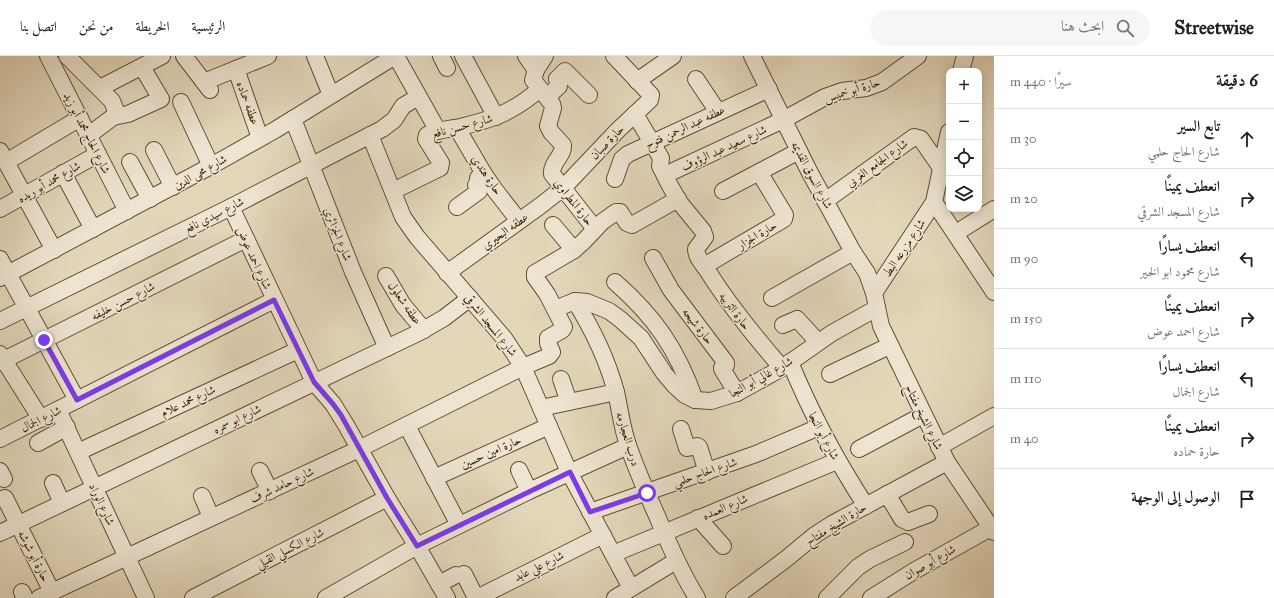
<!DOCTYPE html>
<html lang="ar">
<meta charset="utf-8">
<style>
:root{--surface:#fff;--page:#f6f6f6;--text:#222;--muted:#767676;--line:#e0e0e0}
body{margin:0;font-family:"IM FELL Great Primer",Amiri,serif;background:var(--page);color:var(--text);direction:rtl}
.controls{position:absolute;right:12px;top:12px;display:grid;overflow:hidden;border-radius:8px;box-shadow:0 2px 10px #0003}
.controls button{width:36px;height:36px;display:grid;place-items:center;padding:0;border:0;border-bottom:1px solid var(--line);background:var(--surface);color:var(--text);font:20px sans-serif}
.stop{position:absolute;width:12px;height:12px;margin:-9px;border:3px solid #7c3aed;border-radius:50%;background:#fff}
.stop.end{background:#7c3aed;border-color:#fff;box-shadow:0 1px 4px #0008}
.list{margin:0;padding:0;list-style:none}
h2{display:flex;justify-content:space-between;align-items:center;height:52px;margin:0;padding:0 16px;font-size:17px}
h2 small{font-size:13px;font-weight:400;color:var(--muted)}
.list li{display:grid;grid-template-columns:26px 1fr auto;gap:12px;align-items:center;box-sizing:border-box;height:60px;padding:0 16px;border-top:1px solid var(--line)}
.list b{display:block;font-size:15px;white-space:nowrap}
.list p{margin:0;font-size:13px;white-space:nowrap;color:var(--muted)}
.list em{font-size:13px;font-style:normal;color:var(--muted)}
.icon{flex:none;width:22px;height:22px;fill:none;stroke:currentColor;stroke-width:2;stroke-linecap:round;stroke-linejoin:round}
.map{position:relative;flex:none;width:994px;height:542px;overflow:hidden;direction:ltr}
header{display:flex;align-items:center;gap:24px;box-sizing:border-box;height:56px;padding:0 20px;background:var(--surface);border-bottom:1px solid var(--line)}
header strong{font-size:19px}
nav{display:flex;gap:22px;margin-inline-start:auto;font-size:14px}
.search{width:280px;height:36px;background:var(--page);display:flex;align-items:center;gap:10px;box-sizing:border-box;padding:0 14px;border-radius:22px;color:var(--muted);font-size:15px}
main{display:flex}
aside{flex:1;background:var(--surface)}
.map>svg:first-child{display:block}
</style>
<header>
<strong>Streetwise</strong>
<div class="search"><svg class="icon" aria-label="search" viewBox="0 0 24 24"><circle cx="10" cy="10" r="6"/><path d="M15 15l6 6"/></svg>ابحث هنا</div>
<nav><a>الرئيسية</a><a>الخريطة</a><a>من نحن</a><a>اتصل بنا</a></nav>
</header>
<main>
<aside>
<h2>6 دقيقة<small>سيرًا · 440 m</small></h2>
<ul class="list">
<li><svg class="icon" aria-label="ahead" viewBox="0 0 24 24"><path d="M12 20V5M6 11l6-6 6 6"/></svg><div><b>تابع السير</b><p>شارع الحاج حلمي</p></div><em>30 m</em></li>
<li><svg class="icon" aria-label="right" viewBox="0 0 24 24"><path d="M7 20v-9h11M14 6l5 5-5 5"/></svg><div><b>انعطف يمينًا</b><p>شارع المسجد الشرقي</p></div><em>20 m</em></li>
<li><svg class="icon" aria-label="left" viewBox="0 0 24 24"><path d="M17 20v-9H6M10 6l-5 5 5 5"/></svg><div><b>انعطف يسارًا</b><p>شارع محمود ابو الخير</p></div><em>90 m</em></li>
<li><svg class="icon" aria-label="right" viewBox="0 0 24 24"><path d="M7 20v-9h11M14 6l5 5-5 5"/></svg><div><b>انعطف يمينًا</b><p>شارع احمد عوض</p></div><em>150 m</em></li>
<li><svg class="icon" aria-label="left" viewBox="0 0 24 24"><path d="M17 20v-9H6M10 6l-5 5 5 5"/></svg><div><b>انعطف يسارًا</b><p>شارع الجمال</p></div><em>110 m</em></li>
<li><svg class="icon" aria-label="right" viewBox="0 0 24 24"><path d="M7 20v-9h11M14 6l5 5-5 5"/></svg><div><b>انعطف يمينًا</b><p>حارة حماده</p></div><em>40 m</em></li>
<li><svg class="icon" aria-label="arrive" viewBox="0 0 24 24"><path d="M6 21V4h12l-3 4 3 4H6"/></svg><div><b>الوصول إلى الوجهة</b></div></li>
</ul>
</aside>
<div class="map">
<svg width="994" height="542" viewBox="0 0 994 542">
<rect width="100%" height="100%" fill="#e3d7ba"/>
<filter id="stains"><feTurbulence type="fractalNoise" baseFrequency=".005" numOctaves="4"/><feColorMatrix values="0 0 0 0 .2 0 0 0 0 .09 0 0 0 0 .02 0 0 0 .5 -.17"/></filter>
<radialGradient id="worn" r=".72"><stop offset=".6" stop-color="#630" stop-opacity="0"/><stop offset="1" stop-color="#630" stop-opacity=".3"/></radialGradient>
<g fill="none" stroke-linecap="round" stroke-linejoin="round">
<defs>
<g id="minor">
<path d="M48,0L127,155"/>
<path d="M67,0L112,45L116,55L113,61L89,79"/>
<path d="M184,0L210,34"/>
<path d="M315,0L331,39"/>
<path d="M396,0L438,75"/>
<path d="M441,0L447,12"/>
<path d="M463,0L496,61"/>
<path d="M526,0L536,14"/>
<path d="M545,0L536,14L533,24L552,48L553,52L548,70L551,76L563,89C564,100 551,106 552,118L595,173"/>
<path d="M752,0L809,115L853,196L867,217L874,237L881,270L947,406L994,476"/>
<path d="M236,13L260,82"/>
<path d="M961,15L965,0"/>
<path d="M696,23L718,56"/>
<path d="M637,25L673,0"/>
<path d="M204,26L268,0"/>
<path d="M100,32L162,0"/>
<path d="M547,41L559,30V28L557,23L565,15L589,39"/>
<path d="M181,46L211,110"/>
<path d="M635,58L661,102L660,110L669,128L680,147L703,175L705,181L696,193C696,201 703,208 707,214C729,249 755,281 782,312"/>
<path d="M113,61L128,58L161,43L142,11"/>
<path d="M293,63L353,216L387,292"/>
<path d="M457,72L484,118L495,134L519,165"/>
<path d="M370,79L403,161L417,181L504,282L523,311L569,416L631,532"/>
<path d="M154,94L173,131"/>
<path d="M0,95L54,194"/>
<path d="M6,106L80,62"/>
<path d="M130,106L150,143"/>
<path d="M63,117L93,173"/>
<path d="M665,119L783,64L825,41L842,35L866,32L882,26L918,0"/>
<path d="M615,123L622,103L628,98L769,33"/>
<path d="M393,135L440,112L441,107L426,83L427,79C437,74 449,73 460,71C494,63 513,56 540,33"/>
<path d="M723,135L799,95"/>
<path d="M825,145L914,81L921,83L941,112"/>
<path d="M934,146L994,236"/>
<path d="M231,151L314,326L333,348L346,369L387,442L417,490L447,542"/>
<path d="M457,151L479,135L476,129L480,126L478,122L484,118"/>
<path d="M0,153L98,98"/>
<path d="M553,169L574,194"/>
<path d="M956,177L994,153"/>
<path d="M653,202L671,234L726,307V309L722,312V313L737,337"/>
<path d="M0,203L77,344"/>
<path d="M704,210L784,163L785,159L759,116"/>
<path d="M447,217L540,150L563,132L618,74L650,44L651,39L614,0"/>
<path d="M386,220L403,249L424,274"/>
<path d="M0,222L211,110L275,74L395,0"/>
<path d="M615,226C655,261 677,293 695,344"/>
<path d="M874,237L934,146L949,76"/>
<path d="M772,242L853,196"/>
<path d="M575,245C593,274 607,303 616,336C620,354 622,372 628,389C636,413 647,437 657,460C669,488 681,516 697,542"/>
<path d="M555,253L575,245L587,246L609,255L620,263L641,282L664,317L674,329L685,339L695,344L711,345L737,337L782,312L832,277L877,252"/>
<path d="M0,265L231,151L382,73L394,64L403,50L418,41"/>
<path d="M783,269L797,263L818,286"/>
<path d="M0,298L41,363"/>
<path d="M0,306L246,183"/>
<path d="M790,306C811,357 836,404 866,450"/>
<path d="M830,318L889,290"/>
<path d="M561,323L569,346"/>
<path d="M541,352L616,336"/>
<path d="M58,354L146,542"/>
<path d="M407,370L459,469"/>
<path d="M681,373L687,392L697,390L699,391L707,416"/>
<path d="M0,383L274,244"/>
<path d="M38,387L67,371"/>
<path d="M939,391L994,360"/>
<path d="M859,393L923,359"/>
<path d="M78,396L298,294"/>
<path d="M519,414L529,435"/>
<path d="M0,415L4,423"/>
<path d="M260,415L270,435"/>
<path d="M434,422L549,370"/>
<path d="M53,427L62,447"/>
<path d="M887,438L902,463L908,466L929,458"/>
<path d="M202,440L211,461"/>
<path d="M5,442L52,536"/>
<path d="M590,456L756,398L819,371"/>
<path d="M698,462L723,490"/>
<path d="M0,477L418,277L444,262L470,242"/>
<path d="M613,498L837,405"/>
<path d="M464,518L476,542"/>
<path d="M439,528L456,519"/>
<path d="M22,536L25,542"/>
<path d="M39,542L359,393L523,311L549,300L552,296L548,287V282L562,274L564,271L547,238L535,221V217L574,194L583,186L602,166L616,156H620L627,167L632,169L678,143"/>
<path d="M193,542L387,442"/>
<path d="M326,542L417,490L529,435L628,390"/>
<path d="M477,542L603,479"/>
<path d="M615,542L676,505"/>
<path d="M734,542L786,503L815,479L832,468L947,406"/>
<path d="M827,542L858,511L870,503L905,486"/>
<path d="M871,542L914,515L994,470"/>
</g>
</defs>
<use href="#minor" stroke="#634e32" stroke-width="18"/>
<use href="#minor" stroke="#ede5d2" stroke-width="16"/>
</g>
<g fill="none" stroke-linecap="round" stroke-linejoin="round">
<path stroke="#7c3aed" stroke-width="5" d="M44,284L77,344L274,244L314,326L333,348L341,359L387,442L417,490L570,416L590,456L647,437"/>
</g>
<g text-anchor="middle" dominant-baseline="central" stroke-width="3" stroke-linejoin="round" paint-order="stroke">
<g font-size="12" fill="#382105" stroke="#ede5d2">
<text transform="translate(852 34) rotate(-17)">حارة أبو خميس</text>
<text transform="translate(248 47) rotate(70)">عطفه حماده</text>
<text transform="translate(462 70) rotate(-15)">شارع حسن نافع</text>
<text transform="translate(685 71) rotate(-25)">عطفه عبد الرحمن فتوح</text>
<text transform="translate(87 77) rotate(63)">شارع الحاج محمد أبو زيد</text>
<text transform="translate(607 86) rotate(-46)">حارة صبان</text>
<text transform="translate(724 92) rotate(-25)">شارع سعيد عبد الرؤوف</text>
<text transform="translate(877 107) rotate(-36)">شارع الجامع الغربي</text>
<text transform="translate(200 116) rotate(-29)">شارع محى الدين</text>
<text transform="translate(487 119) rotate(56)">حارة هندي</text>
<text transform="translate(812 119) rotate(62)">شارع السوق القديمه</text>
<text transform="translate(49 126) rotate(-30)">شارع محمد أبو ريده</text>
<text transform="translate(574 146) rotate(52)">حارة المطراوي</text>
<text transform="translate(214 159) rotate(-27)">شارع سيدي نافع</text>
<text transform="translate(505 175) rotate(-36)">عطفه البحيري</text>
<text transform="translate(338 178) rotate(68)">شارع الجزائري</text>
<text transform="translate(757 179) rotate(-31)">حارة الجزار</text>
<text transform="translate(904 192) rotate(-56)">شارع مزرعه البط</text>
<text transform="translate(254 202) rotate(65)">شارع احمد عوض</text>
<text transform="translate(123 245) rotate(-27)">شارع حسن خليفه</text>
<text transform="translate(405 247) rotate(55)">عطفه شعلول</text>
<text transform="translate(735 255) rotate(53)">حارة التربيه</text>
<text transform="translate(491 269) rotate(51)">شارع المسجد الشرقي</text>
<text transform="translate(698 270) rotate(52)">حارة شيحه</text>
<text transform="translate(761 321) rotate(-29)">شارع غالي أبو النجا</text>
<text transform="translate(188 345) rotate(-25)">شارع محمد علام</text>
<text transform="translate(924 361) rotate(64)">شارع الشيخ مفتاح</text>
<text transform="translate(41 363) rotate(-27)">شارع الجمال</text>
<text transform="translate(237 363) rotate(-26)">شارع ابو سمره</text>
<text transform="translate(824 380) rotate(62)">شارع أبو النجا</text>
<text transform="translate(628 383) rotate(73)">درب العجارمه</text>
<text transform="translate(491 396) rotate(-24)">حارة امين حسين</text>
<text transform="translate(705 416) rotate(-19)">شارع الحاج حلمي</text>
<text transform="translate(282 429) rotate(-25)">شارع حامد شرف</text>
<text transform="translate(102 448) rotate(65)">شارع الوراد</text>
<text transform="translate(725 451) rotate(-23)">شارع العمده</text>
<text transform="translate(836 468) rotate(-32)">حارة الشيخ مفتاح</text>
<text transform="translate(290 492) rotate(-27)">شارع الكسلي القبلي</text>
<text transform="translate(34 500) rotate(63)">حارة أبو شوشه</text>
<text transform="translate(930 506) rotate(-30)">شارع أبو صوان</text>
<text transform="translate(539 510) rotate(-26)">شارع علي عابد</text>
</g>
</g>
<rect width="100%" height="100%" filter="url(#stains)"/>
<rect width="100%" height="100%" fill="url(#worn)"/>
</svg>
<div class="controls">
<button>+</button>
<button>−</button>
<button><svg class="icon" aria-label="locate" viewBox="0 0 24 24"><circle cx="12" cy="12" r="6"/><path d="M12 2v4M12 18v4M2 12h4M18 12h4"/></svg></button>
<button><svg class="icon" aria-label="layers" viewBox="0 0 24 24"><path d="M12 4l9 5-9 5-9-5zM3 14l9 5 9-5"/></svg></button>
</div>
<div class="stop" style="left:647px;top:437px"></div>
<div class="stop end" style="left:44px;top:284px"></div>
</div>
</main>
